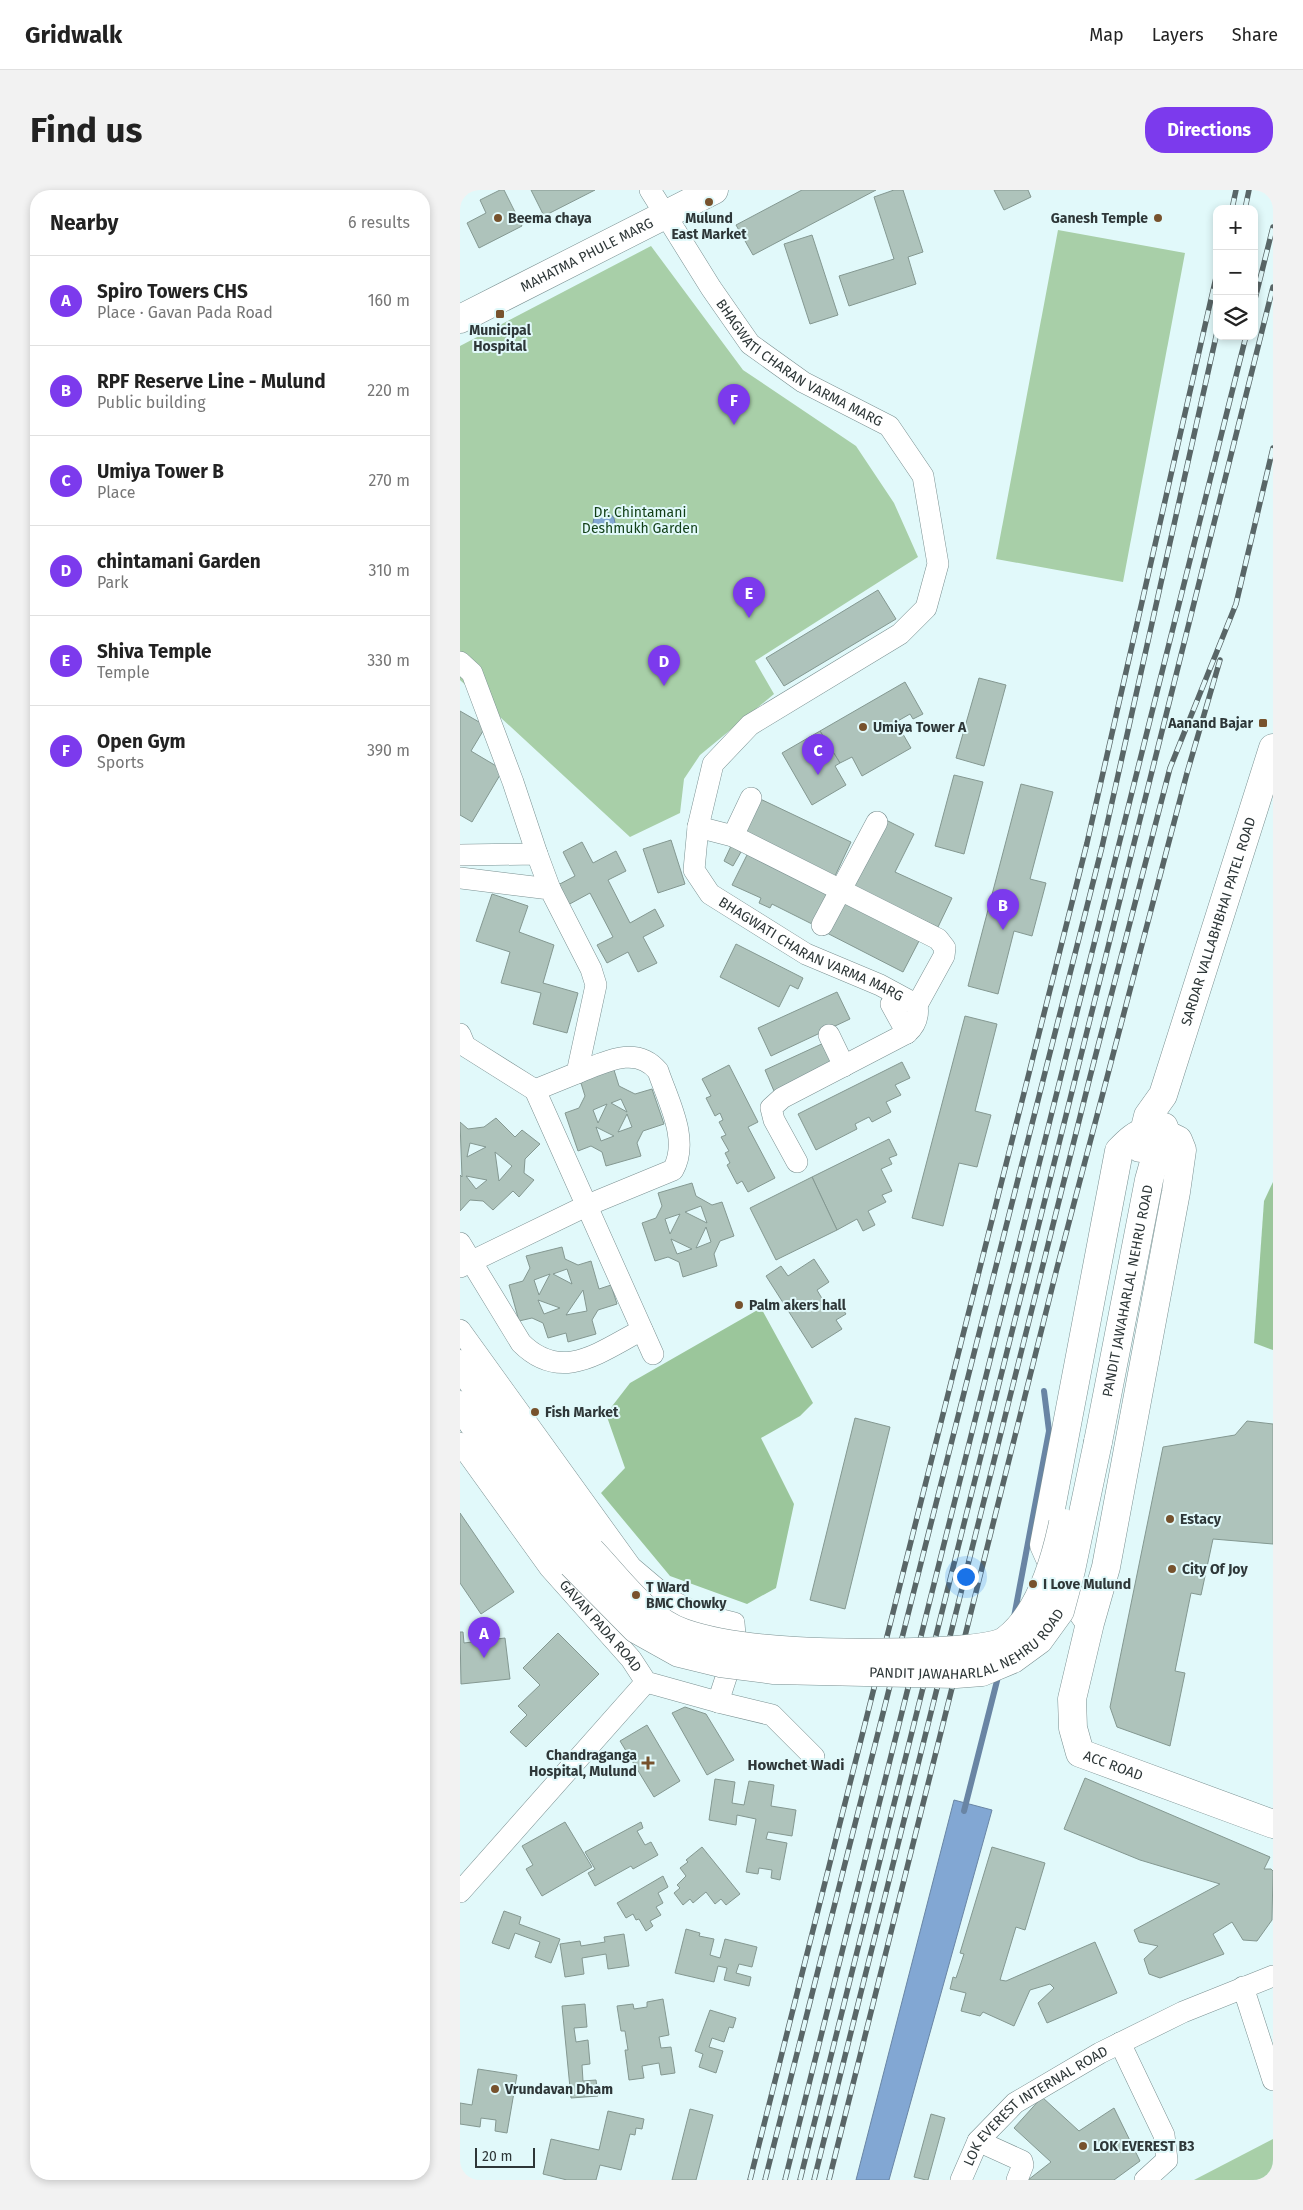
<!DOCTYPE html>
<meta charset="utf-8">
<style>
:root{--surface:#fff;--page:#f2f2f2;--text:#222;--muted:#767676;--line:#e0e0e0;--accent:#7c3aed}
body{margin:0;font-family:"Fira Sans",sans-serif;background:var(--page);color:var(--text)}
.controls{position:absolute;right:15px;top:15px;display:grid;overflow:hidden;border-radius:10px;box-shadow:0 2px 8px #0003}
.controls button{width:45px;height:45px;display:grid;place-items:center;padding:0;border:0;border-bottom:1px solid var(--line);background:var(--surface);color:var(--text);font:25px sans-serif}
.scale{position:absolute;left:15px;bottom:12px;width:60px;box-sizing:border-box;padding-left:5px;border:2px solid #2e3738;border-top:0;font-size:14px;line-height:18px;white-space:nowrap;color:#2e3738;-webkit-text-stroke:4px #e1f9fa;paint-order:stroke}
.you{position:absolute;left:505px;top:1386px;width:18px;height:18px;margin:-12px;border:4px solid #fff;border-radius:50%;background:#1a73e8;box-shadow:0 0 0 8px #1a73e833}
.badge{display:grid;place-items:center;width:32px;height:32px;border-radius:50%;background:var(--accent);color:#fff;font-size:16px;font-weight:700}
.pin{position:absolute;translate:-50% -41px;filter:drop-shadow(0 1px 2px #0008)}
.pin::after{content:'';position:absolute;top:26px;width:18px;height:15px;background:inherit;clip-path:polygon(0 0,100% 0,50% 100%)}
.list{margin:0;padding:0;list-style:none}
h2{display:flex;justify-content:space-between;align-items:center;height:65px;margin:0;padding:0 20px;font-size:21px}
h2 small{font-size:16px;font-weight:400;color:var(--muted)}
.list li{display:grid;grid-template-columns:32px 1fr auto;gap:15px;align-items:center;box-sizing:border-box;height:90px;padding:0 20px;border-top:1px solid var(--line)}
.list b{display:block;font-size:19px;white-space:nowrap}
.list p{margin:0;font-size:16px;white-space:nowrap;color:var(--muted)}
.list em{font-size:16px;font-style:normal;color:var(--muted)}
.icon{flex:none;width:28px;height:28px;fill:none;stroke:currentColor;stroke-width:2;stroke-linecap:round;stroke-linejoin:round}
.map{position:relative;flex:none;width:813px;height:1990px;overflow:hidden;border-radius:20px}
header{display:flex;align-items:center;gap:30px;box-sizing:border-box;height:70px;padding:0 25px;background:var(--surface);border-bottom:1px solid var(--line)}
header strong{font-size:24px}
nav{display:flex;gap:28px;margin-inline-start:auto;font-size:18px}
.intro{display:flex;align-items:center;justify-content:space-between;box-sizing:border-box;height:120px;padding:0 30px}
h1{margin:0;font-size:35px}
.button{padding:12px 22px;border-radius:20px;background:var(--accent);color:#fff;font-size:18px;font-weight:700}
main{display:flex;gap:30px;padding:0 30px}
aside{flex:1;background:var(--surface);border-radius:20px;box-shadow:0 2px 8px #0003}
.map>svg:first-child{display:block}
</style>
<header>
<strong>Gridwalk</strong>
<nav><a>Map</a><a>Layers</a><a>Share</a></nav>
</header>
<div class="intro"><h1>Find us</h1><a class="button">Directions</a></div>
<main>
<aside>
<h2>Nearby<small>6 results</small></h2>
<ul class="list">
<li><span class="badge">A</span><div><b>Spiro Towers CHS</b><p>Place · Gavan Pada Road</p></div><em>160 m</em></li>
<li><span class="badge">B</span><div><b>RPF Reserve Line - Mulund</b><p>Public building</p></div><em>220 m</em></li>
<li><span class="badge">C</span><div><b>Umiya Tower B</b><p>Place</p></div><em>270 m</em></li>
<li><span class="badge">D</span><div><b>chintamani Garden</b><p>Park</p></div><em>310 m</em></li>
<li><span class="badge">E</span><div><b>Shiva Temple</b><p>Temple</p></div><em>330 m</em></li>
<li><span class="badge">F</span><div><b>Open Gym</b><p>Sports</p></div><em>390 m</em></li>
</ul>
</aside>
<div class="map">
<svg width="813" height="1990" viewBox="0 0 813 1990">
<rect width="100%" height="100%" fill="#e1f9fa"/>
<g fill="#a8cfa8">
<path d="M598,40L725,63L663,392L536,369Z"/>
<path d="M191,56L283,180L396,256L434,313L458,367L295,471L314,504L240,565L224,589L220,623L170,647L0,490V156Z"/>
<path d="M813,1949V1990H734Z"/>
</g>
<g fill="#9bc69b">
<path d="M813,992V1160L794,1153L804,1011Z"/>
<path d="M301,1118L353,1213L340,1226L301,1248L334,1314L316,1398L287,1414L210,1386L141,1303L165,1278L146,1224L170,1193Z"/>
</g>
<g fill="#82a7d3" stroke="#6985a4">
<circle cx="144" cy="333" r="11"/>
<path d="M494,1610L532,1620L429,1990H396Z"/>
</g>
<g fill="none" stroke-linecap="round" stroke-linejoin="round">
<g stroke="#6985a4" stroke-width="6">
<path d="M554,1427L589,1241L584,1201"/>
<path d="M504,1621L539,1483"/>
</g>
</g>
<g fill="#aec3bb" stroke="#849891" fill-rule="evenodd">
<path d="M40,0H44L62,36L19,58L7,33L26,23L20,10Z"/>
<path d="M71,0H135L84,26Z"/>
<path d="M342,0H416L293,65L276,35Z"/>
<path d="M434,0H443L463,62L448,67L456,94L389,116L379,86L434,69L414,7Z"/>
<path d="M534,0H568L571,7L544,20Z"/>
<path d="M352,45L378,125L350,134L324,54Z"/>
<path d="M418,400L436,429L324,496L306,468Z"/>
<path d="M519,488L546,495L524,576L496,568Z"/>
<path d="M445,492L463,524L453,529L450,524L436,532L451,558L402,586L392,567L380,573L360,541Z"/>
<path d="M0,521L26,536L11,561L43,580L12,632L0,625Z"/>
<path d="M360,541L380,573L375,576L386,595L352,615L322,563Z"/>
<path d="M494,585L523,592L504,664L475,656Z"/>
<path d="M561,594L593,602L570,689L586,693L572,746L554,741L538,804L508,796Z"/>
<path d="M296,607L391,652L375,686L280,641Z"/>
<path d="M424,629L454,644L435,682L492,708L478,737L392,696Z"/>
<path d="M211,650L225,694L198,703L183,659Z"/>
<path d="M122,652L133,673L156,661L166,681L148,690L170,733L195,719L204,736L183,747L197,773L178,782L168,762L147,773L137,755L153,747L130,703L106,716L96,696L115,686L103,662Z"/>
<path d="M271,656L281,662L273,676L264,671Z"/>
<path d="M288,663L369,705L354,735L312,714L310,718L299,713L301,708L272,695Z"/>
<path d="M32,704L68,716L59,742L94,755L83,793L118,803L107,843L73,834L81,803L41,793L50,762L16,751Z"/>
<path d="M379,710L459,751L443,782L363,741Z"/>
<path d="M276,754L343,788L338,799L330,795L319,817L260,787Z"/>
<path d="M377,802L390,829L311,866L298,838Z"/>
<path d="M505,826L537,834L515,921L531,925L517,977L499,973L483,1036L452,1028Z"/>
<path d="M366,852L376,872L314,901L305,880Z"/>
<path d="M442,872L450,888L435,895L441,905L426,912L431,922L412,932L409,927L395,934L397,939L356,960L338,924Z"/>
<path d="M269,875L298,932L288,937L315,988L288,1002L282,991L277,994L267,975L270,973L265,963L269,961L261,947L266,945L259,932L263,930L260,923L255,926L246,908L251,906L242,889Z"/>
<path d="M154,880L159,896L175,904L192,899L204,934L183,941L177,953L181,966L146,976L142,962L131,956L118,961L105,923L119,918L125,906L120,890ZM161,909L167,922L151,913ZM147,914L138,933L133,920ZM167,924L172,937L158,942ZM136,937L154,946L141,951Z"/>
<path d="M36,928L55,947L62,940L80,954L65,969L64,983L74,990L59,1007L53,1001L33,1020L23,1011L10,1010L0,1021V985L2,987L0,932L8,939L24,937ZM10,953L26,957L7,967ZM35,962L52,976L39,991ZM6,986L27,990L16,999Z"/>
<path d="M429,949L437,965L429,968L432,974L421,979L432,1001L422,1005L426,1012L408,1021L415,1035L403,1041L397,1029L377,1040L352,987Z"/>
<path d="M352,987L377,1040L316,1070L290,1018Z"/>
<path d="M232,993L236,1006L252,1015L262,1012L274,1046L260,1051L254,1064L257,1076L223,1087L219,1072L208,1067L195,1071L182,1033L196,1028L202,1016L198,1003ZM241,1016L247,1033L225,1022ZM220,1024L210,1044L205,1029ZM246,1037L251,1052L236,1058ZM211,1049L232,1059L217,1064Z"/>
<path d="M102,1057L105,1069L118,1075L131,1071L139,1099L151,1095L157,1114L138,1120L132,1130L136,1144L108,1152L106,1143L88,1148L83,1133L72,1128L59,1131L49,1095L63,1091L70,1078L66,1066ZM107,1079L112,1094L93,1084ZM90,1084L79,1105L74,1090ZM123,1100L127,1121L106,1125ZM78,1110L100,1118L84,1124Z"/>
<path d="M354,1069L369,1092L357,1100L367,1117L377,1111L386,1124L376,1130L382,1139L352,1158L306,1086L321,1076L328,1086Z"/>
<path d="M395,1228L430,1237L385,1419L350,1410Z"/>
<path d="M787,1231L813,1234V1354L753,1349L741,1405L731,1403L715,1481L725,1483L710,1556L657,1537L650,1517L703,1257L775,1245Z"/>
<path d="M0,1323L54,1402L21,1424L0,1393Z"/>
<path d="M0,1442H3L4,1453L45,1448L50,1489L1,1494Z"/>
<path d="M98,1443L139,1484L66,1557L50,1542L67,1525L58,1516L80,1495L63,1478Z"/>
<path d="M225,1517L246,1524L274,1570L247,1585L212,1523Z"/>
<path d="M187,1535L220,1591L194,1607L160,1551Z"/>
<path d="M625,1588L810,1667L804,1679H811L813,1681L812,1730L797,1751L783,1750L772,1732L753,1744L764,1764L700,1788L689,1784L684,1769L698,1756L679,1752L674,1740L760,1694L680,1670L604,1639Z"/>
<path d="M255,1589L275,1592L272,1613L284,1615L289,1591L314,1595L311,1616L336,1620L332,1646L308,1642L306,1649L327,1653L320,1690L311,1688L312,1680L299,1678L298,1684L286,1682L296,1629L277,1625L276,1635L249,1630Z"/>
<path d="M105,1632L132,1677L82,1706L66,1679L73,1675L62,1656Z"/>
<path d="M181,1632L183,1638L177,1641L185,1655L191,1652L198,1665L173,1679L171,1676L135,1696L128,1683L135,1679L125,1662Z"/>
<path d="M242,1657L280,1704L266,1715L261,1709L255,1714L246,1702L233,1713L230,1709L223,1715L214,1703L220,1698L217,1695L226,1686L220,1678L228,1672L226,1670Z"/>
<path d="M532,1657L585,1673L565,1740L556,1737L540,1790L546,1791L635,1752L657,1803L587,1833L578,1813L594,1798L590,1794L570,1800L554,1836L523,1822L520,1826L501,1821L506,1803L490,1799L493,1787L496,1788L504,1764L500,1763Z"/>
<path d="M203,1686L208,1697L198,1703L203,1713L196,1717L201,1725L190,1731L193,1736L186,1741L179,1729L176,1730L173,1724L166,1728L157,1713Z"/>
<path d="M44,1721L61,1727L59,1734L100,1749L91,1773L75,1767L80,1752L55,1743L49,1759L32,1753Z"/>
<path d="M226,1739L240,1743L239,1746L254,1749L250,1765L260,1768L265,1749L297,1757L292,1777L279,1774L276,1783L291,1787L289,1796L264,1790L267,1778L258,1776L254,1792L215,1783Z"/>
<path d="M164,1744L169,1776L148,1779L146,1764L122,1768L124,1784L105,1787L100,1754L120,1751L121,1756L145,1752L144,1747Z"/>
<path d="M203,1809L209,1845L199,1847L201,1858L211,1857L215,1883L201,1885L199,1873L182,1876L184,1888L169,1890L165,1860H168L165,1841H161L157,1816L173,1814L174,1819L187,1817V1812Z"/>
<path d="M125,1814L127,1837L114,1838L116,1852L128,1850L130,1874L122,1875L123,1891L136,1890L138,1906L111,1908L102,1816Z"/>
<path d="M250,1820L276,1828L273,1838L269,1837L264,1852L252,1848L249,1857L263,1861L256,1883L239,1877L243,1864L235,1861Z"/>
<path d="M18,1879L57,1885L47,1943L35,1941L36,1930L21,1928L20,1937L0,1934V1913L12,1915Z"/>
<path d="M582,1907L619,1941L654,1918L680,1971L654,1990H568L591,1972L554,1938Z"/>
<path d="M230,1919L253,1925L236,1990H212Z"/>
<path d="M148,1921L184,1929L182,1939L176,1938L175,1945L170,1944L161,1980L140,1975L136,1990H107L83,1984L91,1949L139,1960Z"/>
<path d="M471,1924L485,1928L468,1990H466L454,1987Z"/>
</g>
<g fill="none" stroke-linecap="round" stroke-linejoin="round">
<defs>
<g id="street">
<path id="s1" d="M190,0L251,98L290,154L343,192L429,236L463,286L478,374L466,418L440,444L290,535L253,574L238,637L234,680L250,704L346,764L420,795L457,815C459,827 456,835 447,843L322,908L311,918L314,930L337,972"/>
<path d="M0,472L12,483L53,592L77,664"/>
<path d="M238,637L273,646L478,749L485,758L484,766L457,815"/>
<path d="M273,646L291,608"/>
<path d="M0,665L77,664L90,699"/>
<path d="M0,688L90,699L131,779L136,795L117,883L75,900L193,1164"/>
<path d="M362,735L417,632"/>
<path d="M431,814L447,843"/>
<path d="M0,844L5,856L75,900"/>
<path d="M369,845L384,876"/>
<path d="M0,1053L61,1153C102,1194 141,1161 182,1140"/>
<path d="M0,1077L128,1015L213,980C230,950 208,911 198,881C176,854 143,873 117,883"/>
<path d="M0,1140L171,1377L210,1410L238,1424L274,1433L276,1457L258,1512"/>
<path id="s2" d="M0,1253L90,1378L171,1469L186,1492L258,1512L312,1525L354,1567"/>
<path d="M0,1702L186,1492"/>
<path d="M783,1797L813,1890"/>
<path d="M660,1853L704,1945L707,1970L685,1990"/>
<path d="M518,1951L562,1971L563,1975L557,1990"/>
<path id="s3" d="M501,1990L518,1951L555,1913L640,1863L723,1822L813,1786"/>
</g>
<g id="secondary">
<path id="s4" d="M0,129L254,0"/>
<path id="s5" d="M680,958L688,926L703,905L813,558"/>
<path d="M0,1174L131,1361"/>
<path d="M0,1215L112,1374"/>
<path id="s6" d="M638,1252L689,990L704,937"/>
<path id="s7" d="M630,1433L599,1389L584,1355L659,961C680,939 690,935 718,950L722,960L716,1002L646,1377L630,1433L612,1509L613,1538L620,1563L813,1634"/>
</g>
</defs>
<use href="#street" stroke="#7a9091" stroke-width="22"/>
<use href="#secondary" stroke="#7a9091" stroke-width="29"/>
<use href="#street" stroke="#fff" stroke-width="21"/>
<use href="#secondary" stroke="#fff" stroke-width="28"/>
<defs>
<g id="rail">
<path d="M772,19L776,0"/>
<path d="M785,19L789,0"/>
<path d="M794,113L813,37"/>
<path d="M290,1990L627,653L757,83"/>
<path d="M305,1990L642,657L757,142"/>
<path d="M325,1990L786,146"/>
<path d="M340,1990L813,97"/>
<path d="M354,1990L630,887L710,578L776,414L813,258"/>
<path d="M369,1990L597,1078L727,583L760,470"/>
</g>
</defs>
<use href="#rail" stroke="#596667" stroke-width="5.5"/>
<use href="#rail" stroke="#e1f9fa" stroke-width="4" stroke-dasharray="11" stroke-linecap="butt"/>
<defs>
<g id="secondary-bridge">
<path d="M131,1361C157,1388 187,1431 224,1443C256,1454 301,1459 336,1461C369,1463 525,1466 546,1450C579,1425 595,1371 603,1333"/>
<path id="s8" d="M112,1374L176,1439L219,1463L260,1473L314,1480L496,1484L522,1482L553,1469L579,1450L600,1421L611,1380L638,1252"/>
</g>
</defs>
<use href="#secondary-bridge" stroke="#7a9091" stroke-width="29" stroke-linecap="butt"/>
<use href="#secondary-bridge" stroke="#fff" stroke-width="28"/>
</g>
<g fill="#77522d" stroke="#e1f9fa" stroke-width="2">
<circle cx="249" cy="12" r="5"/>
<circle cx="38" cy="28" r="5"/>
<circle cx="698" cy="28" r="5"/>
<rect x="35" y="119" width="10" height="10" rx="2.5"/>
<rect x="798" y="528" width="10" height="10" rx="2.5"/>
<circle cx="403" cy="537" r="5"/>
<circle cx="279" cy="1115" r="5"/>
<circle cx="75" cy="1222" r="5"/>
<circle cx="710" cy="1329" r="5"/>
<circle cx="712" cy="1379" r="5"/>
<circle cx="573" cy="1394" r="5"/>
<circle cx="176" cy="1405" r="5"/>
<path d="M185.5 1565.5h5v5h5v5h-5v5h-5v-5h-5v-5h5z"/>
<circle cx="35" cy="1899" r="5"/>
<circle cx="623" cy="1956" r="5"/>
</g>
<g text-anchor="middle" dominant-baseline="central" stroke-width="4" stroke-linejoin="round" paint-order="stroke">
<g font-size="14" font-weight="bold" fill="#2e3738" stroke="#e1f9fa" text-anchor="start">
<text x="48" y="28">Beema chaya</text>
<text x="249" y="28" text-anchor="middle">Mulund<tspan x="249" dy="16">East Market</tspan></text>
<text x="688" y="28" text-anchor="end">Ganesh Temple</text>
<text x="40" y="140" text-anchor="middle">Municipal<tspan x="40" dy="16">Hospital</tspan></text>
<text x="793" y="533" text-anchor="end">Aanand Bajar</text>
<text x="413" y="537">Umiya Tower A</text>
<text x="289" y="1115">Palm akers hall</text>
<text x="85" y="1222">Fish Market</text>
<text x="720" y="1329">Estacy</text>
<text x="722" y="1379">City Of Joy</text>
<text x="583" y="1394">I Love Mulund</text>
<text x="186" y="1397">T Ward<tspan x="186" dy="16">BMC Chowky</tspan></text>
<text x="177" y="1565" text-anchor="end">Chandraganga<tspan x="177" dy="16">Hospital, Mulund</tspan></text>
<text x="45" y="1899">Vrundavan Dham</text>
<text x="633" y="1956">LOK EVEREST B3</text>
</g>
<g font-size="14" fill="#2e3738" stroke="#e1f9fa">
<text stroke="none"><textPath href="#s4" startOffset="142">MAHATMA PHULE MARG</textPath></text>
<text stroke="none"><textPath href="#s1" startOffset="234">BHAGWATI CHARAN VARMA MARG</textPath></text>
<text stroke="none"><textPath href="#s5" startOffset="241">SARDAR VALLABHBHAI PATEL ROAD</textPath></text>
<text stroke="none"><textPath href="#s1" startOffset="1059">BHAGWATI CHARAN VARMA MARG</textPath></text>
<text stroke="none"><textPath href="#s6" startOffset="154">PANDIT JAWAHARLAL NEHRU ROAD</textPath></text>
<text stroke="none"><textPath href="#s2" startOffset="231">GAVAN PADA ROAD</textPath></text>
<text stroke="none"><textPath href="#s8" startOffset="440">PANDIT JAWAHARLAL NEHRU ROAD</textPath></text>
<text stroke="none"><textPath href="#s7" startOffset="1221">ACC ROAD</textPath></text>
<text stroke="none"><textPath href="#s3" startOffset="109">LOK EVEREST INTERNAL ROAD</textPath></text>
</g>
<g font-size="14" fill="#103e15" stroke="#e1f9fa">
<text x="180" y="322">Dr. Chintamani<tspan x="180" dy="16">Deshmukh Garden</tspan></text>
</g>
<g font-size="15" font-weight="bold" fill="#2e3738" stroke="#e1f9fa">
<text x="336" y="1575">Howchet Wadi</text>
</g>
</g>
</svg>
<div class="controls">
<button>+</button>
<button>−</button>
<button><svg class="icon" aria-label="layers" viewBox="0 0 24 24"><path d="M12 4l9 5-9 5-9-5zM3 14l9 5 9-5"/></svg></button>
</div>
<div class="scale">20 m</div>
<div class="you"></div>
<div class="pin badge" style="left:24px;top:1468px">A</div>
<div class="pin badge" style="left:543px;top:740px">B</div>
<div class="pin badge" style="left:358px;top:585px">C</div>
<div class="pin badge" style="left:204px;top:496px">D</div>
<div class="pin badge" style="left:289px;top:428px">E</div>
<div class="pin badge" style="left:274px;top:235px">F</div>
</div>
</main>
